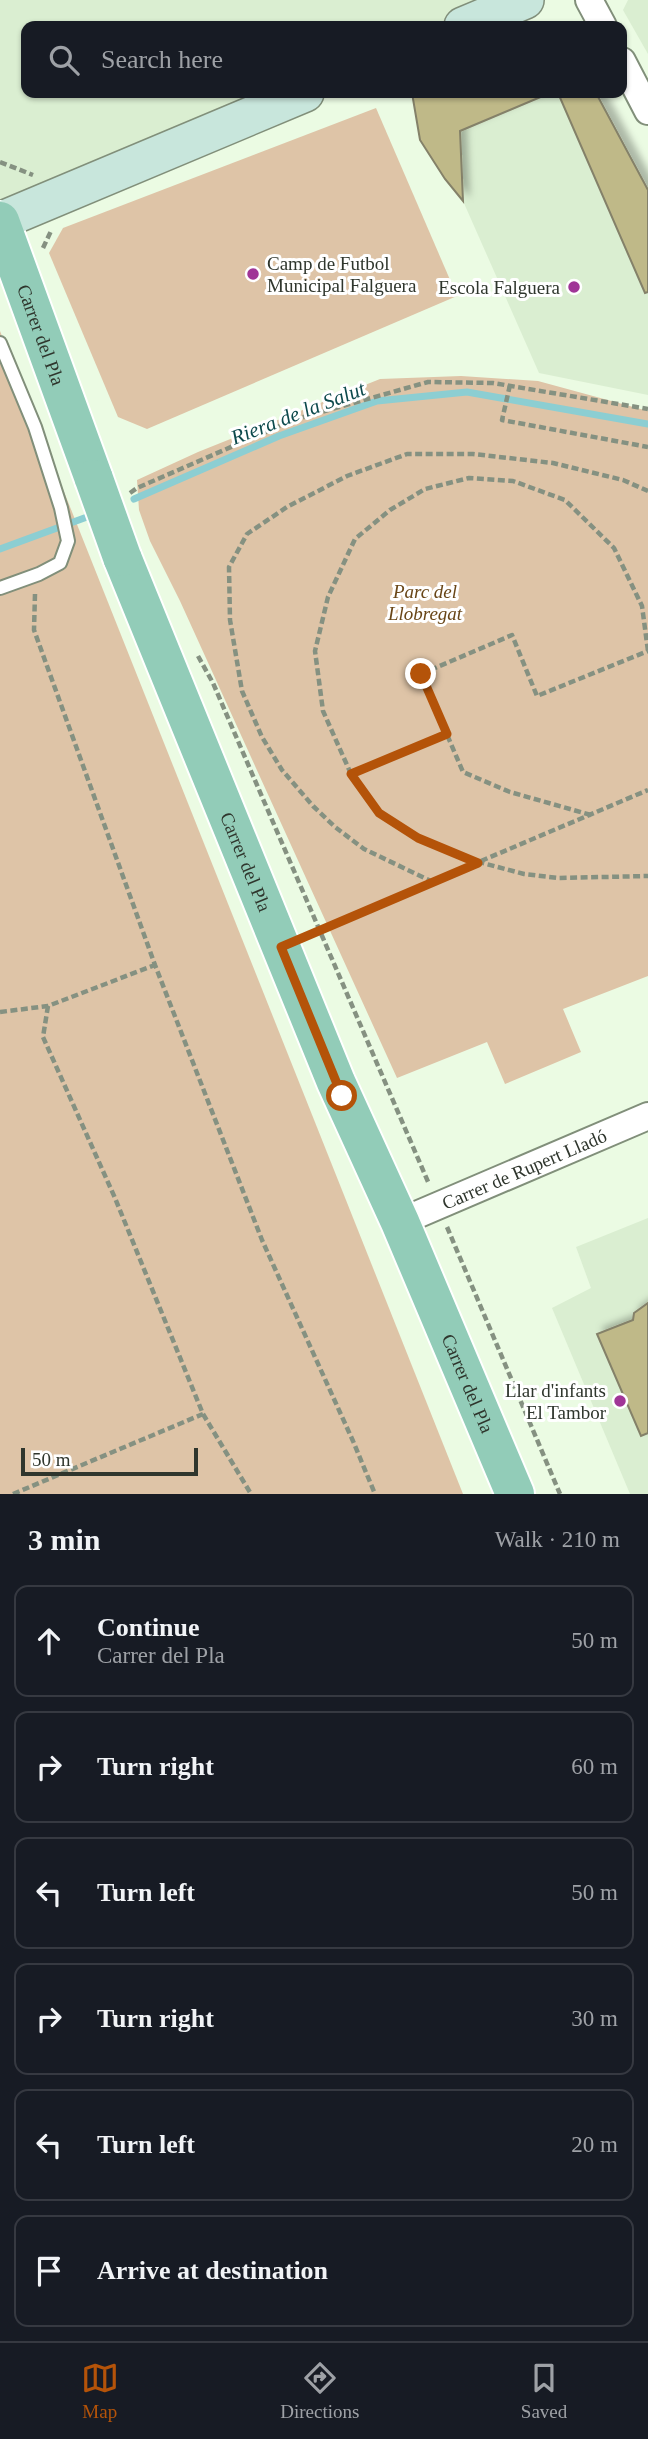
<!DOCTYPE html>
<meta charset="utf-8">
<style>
:root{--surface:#171b24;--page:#20242c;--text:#f1f3f6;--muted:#9ea1a6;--line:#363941;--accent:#b45309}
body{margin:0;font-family:"Times New Roman",serif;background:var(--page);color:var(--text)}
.scale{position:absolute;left:21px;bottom:18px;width:177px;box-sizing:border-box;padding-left:7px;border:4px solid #2f362d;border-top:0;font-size:19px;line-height:24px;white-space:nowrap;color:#2f362d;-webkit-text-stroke:5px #fff;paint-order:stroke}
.stop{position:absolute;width:21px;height:21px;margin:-16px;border:5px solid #b45309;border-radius:50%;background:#fff}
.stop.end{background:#b45309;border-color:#fff;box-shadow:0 2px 7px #0008}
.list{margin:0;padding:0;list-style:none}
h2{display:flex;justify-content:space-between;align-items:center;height:91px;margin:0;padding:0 28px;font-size:30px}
h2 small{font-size:23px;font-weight:400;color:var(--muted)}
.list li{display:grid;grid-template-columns:46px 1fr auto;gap:21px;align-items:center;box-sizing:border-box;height:112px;margin:0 14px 14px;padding:0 14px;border:2px solid var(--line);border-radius:14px}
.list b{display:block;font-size:26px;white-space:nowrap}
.list p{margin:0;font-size:23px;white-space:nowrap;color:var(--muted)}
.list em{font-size:23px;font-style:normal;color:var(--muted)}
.icon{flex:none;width:38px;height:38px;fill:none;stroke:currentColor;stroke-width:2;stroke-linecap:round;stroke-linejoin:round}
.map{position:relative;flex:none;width:648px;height:1494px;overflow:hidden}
.search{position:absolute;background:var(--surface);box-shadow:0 2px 5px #0004;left:21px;right:21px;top:21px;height:77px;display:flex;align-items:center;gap:18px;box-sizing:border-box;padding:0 24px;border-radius:14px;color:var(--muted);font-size:26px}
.sheet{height:847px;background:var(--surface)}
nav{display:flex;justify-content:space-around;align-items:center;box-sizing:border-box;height:98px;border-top:2px solid var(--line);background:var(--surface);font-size:19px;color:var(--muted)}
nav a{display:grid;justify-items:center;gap:4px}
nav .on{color:var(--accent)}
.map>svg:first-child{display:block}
</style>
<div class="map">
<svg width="648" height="1494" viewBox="0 0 648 1494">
<defs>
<filter id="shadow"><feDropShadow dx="6" dy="-6" stdDeviation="3.5" flood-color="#0004"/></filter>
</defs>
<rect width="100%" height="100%" fill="#ebfbe3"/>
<g fill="#daeed1">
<path d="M0,0H527L465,26H26V93H310L0,226Z"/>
<path d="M628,0H648V54L623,10Z"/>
<path d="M412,93H596L648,190V395L539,373L463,201L445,179L420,140Z"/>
<path d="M648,1218V1494H630L552,1308L591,1288L576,1247Z"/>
</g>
<g fill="#dec4a7">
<path d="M376,108L457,296L147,429L118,417L49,253L63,228Z"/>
<path d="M0,331L463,1494H0Z"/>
<path d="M461,376L538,381L648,411V976L563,1009L581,1052L505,1084L487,1042L397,1078L180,601L150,541L139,510L137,480L198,452L380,379Z"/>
</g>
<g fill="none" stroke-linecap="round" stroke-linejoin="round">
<g stroke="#8cced2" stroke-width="7">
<path d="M134,499L279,436L377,401L467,392L648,424"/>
<path d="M0,549L87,517"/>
</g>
</g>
<g fill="#bfb988" stroke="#848169" stroke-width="2" filter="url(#shadow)">
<path d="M412,93H550L460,131L463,201L445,179L420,140Z"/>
<path d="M558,93H596L648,190V292L645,293Z"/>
<path d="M648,1303V1433L641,1436L597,1334L633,1320L634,1313Z"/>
</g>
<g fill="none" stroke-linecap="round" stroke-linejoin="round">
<defs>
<path id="lane" d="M0,343L35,427L61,508L68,541L60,563L39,574L0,588"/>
<g id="street">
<path d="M589,0L603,26"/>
<path d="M622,61L648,111"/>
<path id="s1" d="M400,1222L648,1116"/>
</g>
<g id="secondary">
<path d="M463,26L525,0"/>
<path d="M0,221L305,93"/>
</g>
<g id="primary">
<path id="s2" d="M0,221L94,479"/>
<path id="s3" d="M122,557L336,1082L400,1222L515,1494"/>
</g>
</defs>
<use href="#lane" stroke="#818f7a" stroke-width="16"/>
<use href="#street" stroke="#818f7a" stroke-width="30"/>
<use href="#secondary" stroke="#818f7a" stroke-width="40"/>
<use href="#primary" stroke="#fff" stroke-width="42"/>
<g stroke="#859181" stroke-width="4.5" stroke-dasharray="7 3.5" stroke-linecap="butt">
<path d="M0,162L33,175"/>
<path d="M43,248L51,231"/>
<path d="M510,385L502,420L648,447"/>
<path d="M130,493L137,488L293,420L428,382L493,383L648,409"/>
<path d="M35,594L34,630L155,965L262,1240L353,1441L375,1494"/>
<path d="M198,656L213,683L429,1184"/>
<path d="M447,734L351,774L379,813L418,838L460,857L524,874L558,878L648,876"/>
<path d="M351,774L323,711L315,651L328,597L355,539L390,510L425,489L469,478L513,481L565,500L614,548L642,606L648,651"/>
<path d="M591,815L510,792L463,772L421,674L512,635L537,696L648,651"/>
<path d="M433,882L364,849L335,827L313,806L282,770L262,737L242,691L230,620L229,567L247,534L287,507L347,476L407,454H473L553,463L623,480L648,491"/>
<path d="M307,935L648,790"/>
<path d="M48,1006L43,1037L115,1198L203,1414L251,1494"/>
<path d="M0,1012L48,1006L155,965"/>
<path d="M447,1227L560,1494"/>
<path d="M13,1494L203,1414"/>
</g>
<use href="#lane" stroke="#fff" stroke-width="12"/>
<use href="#street" stroke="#fff" stroke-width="26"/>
<use href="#secondary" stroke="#c8e6dc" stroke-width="37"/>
<use href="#primary" stroke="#92ccb8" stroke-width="38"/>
<defs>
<path id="primary-bridge" d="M94,479L122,557"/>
</defs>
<use href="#primary-bridge" stroke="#fff" stroke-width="42" stroke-linecap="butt"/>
<use href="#primary-bridge" stroke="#92ccb8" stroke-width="38"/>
</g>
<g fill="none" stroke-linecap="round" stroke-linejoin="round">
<path stroke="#b45309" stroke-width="9" d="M342,1096L281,947L478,863L418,838L379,813L351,774L447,734L421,674"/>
</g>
<g fill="#a03597" stroke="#fff" stroke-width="2.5">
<circle cx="253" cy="274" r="7"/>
<circle cx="574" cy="287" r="7"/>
<circle cx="620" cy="1401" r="7"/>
</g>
<g text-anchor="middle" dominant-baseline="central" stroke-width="6" stroke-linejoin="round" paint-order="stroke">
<g font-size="19" fill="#2f362d" stroke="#fff" text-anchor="end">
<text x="267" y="263" text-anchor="start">Camp de Futbol<tspan x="267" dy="22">Municipal Falguera</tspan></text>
<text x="560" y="287">Escola Falguera</text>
<text x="606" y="1390">Llar d'infants<tspan x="606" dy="22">El Tambor</tspan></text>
</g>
<g font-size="19" fill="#2f362d" stroke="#fff">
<text stroke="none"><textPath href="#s2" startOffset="121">Carrer del Pla</textPath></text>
<text stroke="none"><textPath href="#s3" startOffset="329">Carrer del Pla</textPath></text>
<text stroke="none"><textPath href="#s1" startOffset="135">Carrer de Rupert Lladó</textPath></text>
<text stroke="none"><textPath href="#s3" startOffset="896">Carrer del Pla</textPath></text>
</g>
<g font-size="19" font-style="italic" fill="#694617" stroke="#fff">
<text x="425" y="591">Parc del<tspan x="425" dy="22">Llobregat</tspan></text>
</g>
<g font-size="21" font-style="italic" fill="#0c494c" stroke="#fff">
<text transform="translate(298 413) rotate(-21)">Riera de la Salut</text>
</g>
</g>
</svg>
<div class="scale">50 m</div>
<div class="stop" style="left:342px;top:1096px"></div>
<div class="stop end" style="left:421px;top:674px"></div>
<div class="search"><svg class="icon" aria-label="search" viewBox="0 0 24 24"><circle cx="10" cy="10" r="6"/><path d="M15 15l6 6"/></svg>Search here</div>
</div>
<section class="sheet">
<h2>3 min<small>Walk · 210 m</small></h2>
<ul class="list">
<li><svg class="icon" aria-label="ahead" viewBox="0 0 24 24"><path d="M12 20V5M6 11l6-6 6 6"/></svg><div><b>Continue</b><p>Carrer del Pla</p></div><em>50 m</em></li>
<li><svg class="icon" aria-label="right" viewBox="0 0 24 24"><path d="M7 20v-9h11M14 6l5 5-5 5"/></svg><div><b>Turn right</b></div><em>60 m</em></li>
<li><svg class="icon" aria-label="left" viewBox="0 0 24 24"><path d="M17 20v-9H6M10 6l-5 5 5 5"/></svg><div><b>Turn left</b></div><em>50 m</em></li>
<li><svg class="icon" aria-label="right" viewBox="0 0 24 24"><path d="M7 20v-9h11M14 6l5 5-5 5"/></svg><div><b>Turn right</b></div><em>30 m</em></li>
<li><svg class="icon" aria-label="left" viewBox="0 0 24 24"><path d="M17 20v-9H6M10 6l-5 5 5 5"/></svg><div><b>Turn left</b></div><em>20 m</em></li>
<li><svg class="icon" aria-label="arrive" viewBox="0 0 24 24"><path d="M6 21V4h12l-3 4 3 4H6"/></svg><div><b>Arrive at destination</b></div></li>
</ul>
</section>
<nav>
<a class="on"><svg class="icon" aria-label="map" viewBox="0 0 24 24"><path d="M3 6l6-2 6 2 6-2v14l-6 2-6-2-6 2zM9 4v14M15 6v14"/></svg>Map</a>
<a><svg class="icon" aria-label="directions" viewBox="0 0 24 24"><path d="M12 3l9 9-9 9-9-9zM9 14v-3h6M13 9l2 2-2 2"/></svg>Directions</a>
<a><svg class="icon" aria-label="saved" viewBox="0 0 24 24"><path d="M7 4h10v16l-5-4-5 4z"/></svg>Saved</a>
</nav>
